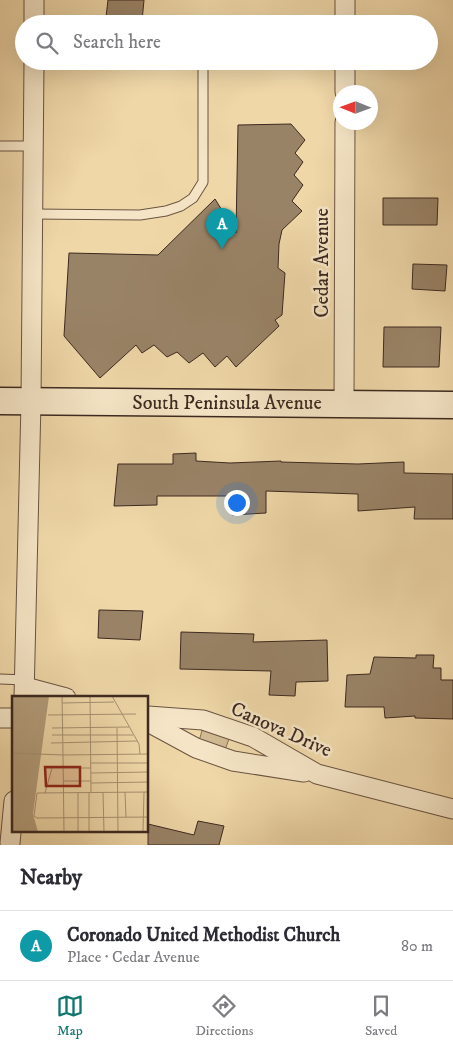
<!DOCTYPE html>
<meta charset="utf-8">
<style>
:root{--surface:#fff;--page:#f2f2f3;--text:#2b2b33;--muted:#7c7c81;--line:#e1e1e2;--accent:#0f766e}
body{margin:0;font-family:"IM FELL DW Pica",serif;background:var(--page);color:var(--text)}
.compass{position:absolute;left:333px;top:85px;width:45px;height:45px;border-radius:50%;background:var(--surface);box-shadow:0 5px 20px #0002;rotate:271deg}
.you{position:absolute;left:236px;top:502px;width:18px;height:18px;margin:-12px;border:4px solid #fff;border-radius:50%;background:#1a73e8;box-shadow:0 0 0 8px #1a73e833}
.badge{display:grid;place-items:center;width:32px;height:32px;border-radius:50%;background:var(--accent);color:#fff;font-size:16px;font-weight:700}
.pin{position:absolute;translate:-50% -41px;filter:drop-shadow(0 1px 2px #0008)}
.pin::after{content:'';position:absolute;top:26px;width:18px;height:15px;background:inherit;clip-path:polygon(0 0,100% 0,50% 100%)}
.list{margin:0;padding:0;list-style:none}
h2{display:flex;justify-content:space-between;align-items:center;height:65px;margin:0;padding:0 20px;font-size:21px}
h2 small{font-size:16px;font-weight:400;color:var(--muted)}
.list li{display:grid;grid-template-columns:32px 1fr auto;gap:15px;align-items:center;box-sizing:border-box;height:70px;padding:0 20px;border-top:1px solid var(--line)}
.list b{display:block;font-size:19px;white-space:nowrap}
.list p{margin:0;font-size:16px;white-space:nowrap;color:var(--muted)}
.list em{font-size:16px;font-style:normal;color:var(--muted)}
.icon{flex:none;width:28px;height:28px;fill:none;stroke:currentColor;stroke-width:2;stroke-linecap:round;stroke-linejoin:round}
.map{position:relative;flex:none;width:453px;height:845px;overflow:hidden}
.search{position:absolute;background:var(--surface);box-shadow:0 5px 20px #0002;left:15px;right:15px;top:15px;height:55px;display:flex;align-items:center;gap:12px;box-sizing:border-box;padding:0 18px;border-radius:28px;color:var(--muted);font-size:19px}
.sheet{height:135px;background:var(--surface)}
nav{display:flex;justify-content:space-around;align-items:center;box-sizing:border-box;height:70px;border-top:1px solid var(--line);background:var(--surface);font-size:14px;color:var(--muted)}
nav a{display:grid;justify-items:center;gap:2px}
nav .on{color:var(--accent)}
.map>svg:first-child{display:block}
</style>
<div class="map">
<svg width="453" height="845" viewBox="0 0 453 845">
<rect width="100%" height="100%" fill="#efd7a8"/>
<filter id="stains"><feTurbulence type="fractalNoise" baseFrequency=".004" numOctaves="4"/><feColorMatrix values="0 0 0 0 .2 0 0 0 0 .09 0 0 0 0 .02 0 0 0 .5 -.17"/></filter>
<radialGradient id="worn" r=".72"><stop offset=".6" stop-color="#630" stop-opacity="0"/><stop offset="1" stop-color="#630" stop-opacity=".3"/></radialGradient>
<path fill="#d1b991" stroke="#867158" d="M203,727L230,736L225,750L199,741Z"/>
<g fill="#998367" stroke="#3c2920">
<path d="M108,0H144L142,21L106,17Z"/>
<path d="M291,124L305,140L295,153L303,162L294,175L303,185L292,201L302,211L282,230L279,244L278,268L285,273L282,315L275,320L279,326L236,367L227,356L215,367L203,353L189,363L177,352L167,357L154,345L142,353L136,345L100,378L64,336L69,253L158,255L215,199L236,233L238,125Z"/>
<path d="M383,198H438L437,225H383Z"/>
<path d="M413,264L447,265L445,291L412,289Z"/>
<path d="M384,327H441L439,367H383Z"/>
<path d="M196,453V461L230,463L281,461V462L358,464L404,462V473L453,474V519H414L415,507L358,511V494L266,491V513L232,515L231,496H157V505L114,506L118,464H173V454Z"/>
<path d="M99,610L143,611L140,640L98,638Z"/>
<path d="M181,632L254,634L253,642L327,640L328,681L296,682L295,696L269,695L271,671L180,669Z"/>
<path d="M416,655H434L433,668H441V680H453V719L415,718V716L385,718L384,707H345L347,675L370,674L374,657L416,658Z"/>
<path d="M198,821L224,826L219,845H148V824L194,835Z"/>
</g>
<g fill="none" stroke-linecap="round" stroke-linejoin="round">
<defs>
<g id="service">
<path d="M0,146H33"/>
<path d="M33,214L140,215L166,211L181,206L193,198L203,182V61"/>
<path d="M0,679L26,680"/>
</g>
<g id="minor">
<path d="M34,24V0"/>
<path d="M345,24V0"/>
<path d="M345,92V61"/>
<path d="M344,404L345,122"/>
<path d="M25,687L66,698"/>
<path d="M24,698L31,402L34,61"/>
<path d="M148,716L203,720L253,737L317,774L453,809"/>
<path d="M0,718H14"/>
<path d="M148,722L196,748L233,761L304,772"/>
<path d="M10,843L14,801"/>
</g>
<path id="secondary" d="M0,401L453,405"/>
</defs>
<use href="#service" stroke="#695442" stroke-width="11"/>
<use href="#minor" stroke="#695442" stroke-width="21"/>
<use href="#secondary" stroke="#3c2920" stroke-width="29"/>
<use href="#service" stroke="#f5e5c6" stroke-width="9"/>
<use href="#minor" stroke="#f5e5c6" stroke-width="19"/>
<use href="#secondary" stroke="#f5e5c6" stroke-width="26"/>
</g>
<g text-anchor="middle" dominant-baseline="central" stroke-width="5" stroke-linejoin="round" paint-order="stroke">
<g font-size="20" fill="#3c2920" stroke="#f5e5c6">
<text transform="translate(322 263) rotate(-90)">Cedar Avenue</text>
<text x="227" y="403">South Peninsula Avenue</text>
<text transform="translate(281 730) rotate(24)">Canova Drive</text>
</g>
</g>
<g transform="translate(12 696)">
<rect width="136" height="136" fill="#efd7a8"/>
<path d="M0,0H37L21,118L26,136H0Z" fill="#b29c7a"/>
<path fill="none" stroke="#a79172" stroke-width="1" d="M50,0L51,59L137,58M78,0L79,96M100,0L127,48L128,58M50,7L102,6M36,19L124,18M40,32L117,31M105,32L106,136M40,39H121M39,47L125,45M0,57L51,59L52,136M79,67H135M33,72H79M79,77L137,76M52,85H79M79,87L137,86M66,96V136M77,96V136M91,96L92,136M113,96L114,121M137,96L25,97L22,120L25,122L137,121M33,97L40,72M131,136L132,96"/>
<path fill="#8f2418" fill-opacity="0.15" stroke="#8f2418" stroke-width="2.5" d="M33,71H68V90H34Z"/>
<rect width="136" height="136" fill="none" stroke="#3c2920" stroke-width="2.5"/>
</g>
<rect width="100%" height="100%" filter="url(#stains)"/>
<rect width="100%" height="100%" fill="url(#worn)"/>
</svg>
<svg class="compass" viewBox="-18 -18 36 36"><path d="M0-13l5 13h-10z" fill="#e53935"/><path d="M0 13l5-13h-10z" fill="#7c7c81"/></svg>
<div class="you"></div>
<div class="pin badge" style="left:222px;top:249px;background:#0f9aa8">A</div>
<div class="search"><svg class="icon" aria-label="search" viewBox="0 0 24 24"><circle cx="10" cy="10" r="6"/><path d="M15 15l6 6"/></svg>Search here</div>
</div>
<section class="sheet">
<h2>Nearby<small></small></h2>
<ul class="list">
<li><span class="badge" style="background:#0f9aa8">A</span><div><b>Coronado United Methodist Church</b><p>Place · Cedar Avenue</p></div><em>80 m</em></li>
</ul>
</section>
<nav>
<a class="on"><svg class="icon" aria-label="map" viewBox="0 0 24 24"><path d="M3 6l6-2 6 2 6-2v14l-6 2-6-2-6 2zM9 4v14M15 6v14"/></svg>Map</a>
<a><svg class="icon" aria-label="directions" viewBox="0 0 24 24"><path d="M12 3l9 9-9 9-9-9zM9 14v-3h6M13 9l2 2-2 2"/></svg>Directions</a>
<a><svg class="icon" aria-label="saved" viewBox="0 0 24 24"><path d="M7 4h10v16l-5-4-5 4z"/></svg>Saved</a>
</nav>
